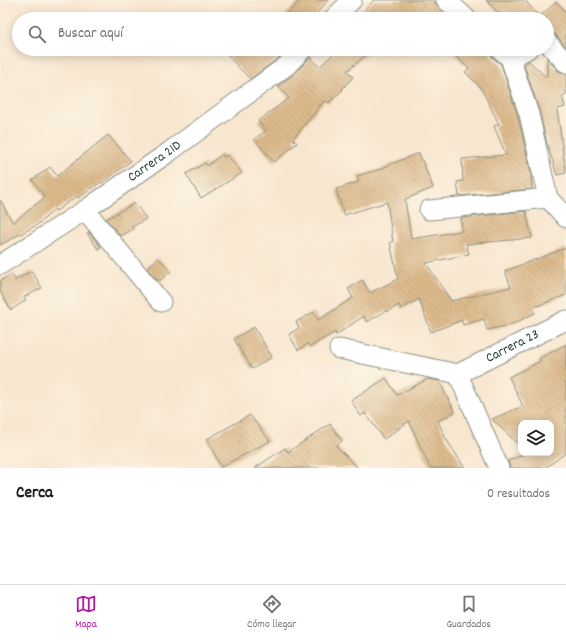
<!DOCTYPE html>
<html lang="es">
<meta charset="utf-8">
<style>
:root{--surface:#fff;--page:#f6f6f6;--text:#202124;--muted:#757577;--line:#e0e0e0;--accent:#b5179e}
body{margin:0;font-family:Dekko,sans-serif;background:var(--page);color:var(--text)}
.controls{position:absolute;right:12px;bottom:12px;display:grid;overflow:hidden;border-radius:8px;box-shadow:0 2px 10px #0003}
.controls button{width:36px;height:36px;display:grid;place-items:center;padding:0;border:0;border-bottom:1px solid var(--line);background:var(--surface);color:var(--text);font:20px sans-serif}
.list{margin:0;padding:0;list-style:none}
h2{display:flex;justify-content:space-between;align-items:center;height:52px;margin:0;padding:0 16px;font-size:17px}
h2 small{font-size:13px;font-weight:400;color:var(--muted)}
.icon{flex:none;width:22px;height:22px;fill:none;stroke:currentColor;stroke-width:2;stroke-linecap:round;stroke-linejoin:round}
.map{position:relative;flex:none;width:566px;height:468px;overflow:hidden}
.search{position:absolute;background:var(--surface);box-shadow:0 2px 10px #0003;left:12px;right:12px;top:12px;height:44px;display:flex;align-items:center;gap:10px;box-sizing:border-box;padding:0 14px;border-radius:22px;color:var(--muted);font-size:15px}
.sheet{height:116px;background:var(--surface)}
nav{display:flex;justify-content:space-around;align-items:center;box-sizing:border-box;height:56px;border-top:1px solid var(--line);background:var(--surface);font-size:11px;color:var(--muted)}
nav a{display:grid;justify-items:center;gap:2px}
nav .on{color:var(--accent)}
.map>svg:first-child{display:block}
</style>
<div class="map">
<svg width="566" height="468" viewBox="0 0 566 468">
<defs>
<pattern id="building-back-hatch" width="6" height="6" patternUnits="userSpaceOnUse"><rect width="6" height="6" fill="#debb8d"/><path d="M-1 5l2 2M0 0l6 6M5-1l2 2" fill="none" stroke="#b39974"/></pattern>
</defs>
<rect width="100%" height="100%" fill="#fcf5e5"/>
<filter id="ink" filterUnits="userSpaceOnUse"><feTurbulence type="fractalNoise" baseFrequency=".025" numOctaves="2"/><feDisplacementMap in="SourceGraphic" scale="8" xChannelSelector="R" yChannelSelector="G"/><feConvolveMatrix kernelMatrix="1 2 1 2 8 2 1 2 1" color-interpolation-filters="sRGB"/></filter>
<filter id="wash" filterUnits="userSpaceOnUse"><feTurbulence type="fractalNoise" baseFrequency=".012" numOctaves="4" result="noise"/><feDisplacementMap in="SourceGraphic" scale="16" xChannelSelector="R" yChannelSelector="G"/><feGaussianBlur stdDeviation="0.9" result="paint"/><feColorMatrix in="noise" values="0 0 0 0 0 0 0 0 0 0 0 0 0 0 0 0 0 1.4 0 .05"/><feComposite in="paint" operator="in"/></filter>
<g filter="url(#wash)">
<rect width="100%" height="100%" fill="#f8e6cf"/>
<g id="blocks">
<g fill="url(#building-back-hatch)">
<path d="M301,0H328L313,18L315,19H281Z"/>
<path d="M374,0H432L451,19H356Z"/>
<path d="M486,0H525L539,17L556,2L566,12V47L555,34L547,31V19H504Z"/>
<path d="M236,49H287L279,58L250,79L228,56Z"/>
<path d="M339,49H373L347,71L353,77L342,89L343,90L328,103L325,100L293,139L297,143L274,162L254,139L266,131L258,121L289,98L278,86L294,74L310,57L319,67Z"/>
<path d="M449,49H489L492,57L501,64L518,117L531,173L532,189L459,196L457,182L463,181L462,159L506,155L494,126L499,124L481,88L465,72L469,69Z"/>
<path d="M547,58L558,71L566,74V94L562,96L565,107L557,109L566,173L557,175L547,143L539,110L524,65L529,61L547,78Z"/>
<path d="M108,135L131,161L102,183L101,182L78,198L77,196L56,211L55,209L37,225L0,245V200L13,223L45,197L32,180L50,167L57,176Z"/>
<path d="M419,153L433,188L405,199L411,239L462,231L461,218L526,211L532,238L466,244L469,254L426,263L451,301L511,287L505,271L566,248V295L532,308L535,313L510,325L487,330L484,319L463,325L462,320L431,332L419,299L401,309L399,305L387,312V310L367,322L364,316L336,335L335,332L310,347L308,344L298,350L289,334L299,328L296,322L314,312L318,320L353,298L348,289L362,280L370,293L398,279L390,242H393L387,202L344,215L336,189L359,182L357,176L384,168V167Z"/>
<path d="M222,154L224,157L227,155L242,173L201,198L186,174L205,163L207,166Z"/>
<path d="M135,203L146,219L132,227L133,229L121,236L106,219Z"/>
<path d="M89,232L101,247L98,249L87,233Z"/>
<path d="M158,258L171,271L161,280H157L147,268Z"/>
<path d="M32,271L42,288L24,297L26,300L11,310L0,291V281L12,274L15,280Z"/>
<path d="M254,327L272,357L252,369L234,339Z"/>
<path d="M566,344V453L545,468H510L508,461L527,453H551V423H521V447L492,419L523,406L509,377L541,361L539,359Z"/>
<path d="M386,378L397,395L428,379L439,381L455,412L438,421L446,439L465,468H430L409,421L384,439L365,413L361,416L351,401Z"/>
<path d="M250,415L270,441L221,467L207,439Z"/>
<path d="M330,424L342,441L336,446L358,468H255L285,448L288,452Z"/>
</g>
</g>
</g>
<g filter="url(#ink)">
<use href="#blocks" fill-opacity="0" stroke="#8c9282" stroke-width="1"/>
<g fill="none" stroke-linecap="round" stroke-linejoin="round">
<defs>
<g id="minor">
<path d="M446,0L467,19"/>
<path d="M333,19L352,0"/>
<path d="M547,42L566,63"/>
<path d="M500,49L510,58L529,114L548,198L566,218"/>
<path d="M510,58L528,49"/>
<path d="M85,210L161,302"/>
<path d="M429,210L548,198"/>
<path id="s1" d="M0,265L85,210L169,152L286,66L303,49"/>
<path d="M339,349L458,374"/>
<path id="s2" d="M458,374L566,320"/>
<path d="M458,374L499,468"/>
</g>
</defs>
<use href="#minor" stroke="#8c9282" stroke-width="21"/>
<use href="#minor" stroke="#fff" stroke-width="19"/>
</g>
</g>
<g text-anchor="middle" dominant-baseline="central" stroke-width="3" stroke-linejoin="round" paint-order="stroke">
<g font-size="14" fill="#1f3d34" stroke="#fcf5e5">
<text stroke="none"><textPath href="#s1" startOffset="186">Carrera 21D</textPath></text>
<text stroke="none"><textPath href="#s2" startOffset="61">Carrera 23</textPath></text>
</g>
</g>
</svg>
<div class="controls">
<button><svg class="icon" aria-label="layers" viewBox="0 0 24 24"><path d="M12 4l9 5-9 5-9-5zM3 14l9 5 9-5"/></svg></button>
</div>
<div class="search"><svg class="icon" aria-label="search" viewBox="0 0 24 24"><circle cx="10" cy="10" r="6"/><path d="M15 15l6 6"/></svg>Buscar aquí</div>
</div>
<section class="sheet">
<h2>Cerca<small>0 resultados</small></h2>
<ul class="list">
</ul>
</section>
<nav>
<a class="on"><svg class="icon" aria-label="map" viewBox="0 0 24 24"><path d="M3 6l6-2 6 2 6-2v14l-6 2-6-2-6 2zM9 4v14M15 6v14"/></svg>Mapa</a>
<a><svg class="icon" aria-label="directions" viewBox="0 0 24 24"><path d="M12 3l9 9-9 9-9-9zM9 14v-3h6M13 9l2 2-2 2"/></svg>Cómo llegar</a>
<a><svg class="icon" aria-label="saved" viewBox="0 0 24 24"><path d="M7 4h10v16l-5-4-5 4z"/></svg>Guardados</a>
</nav>
